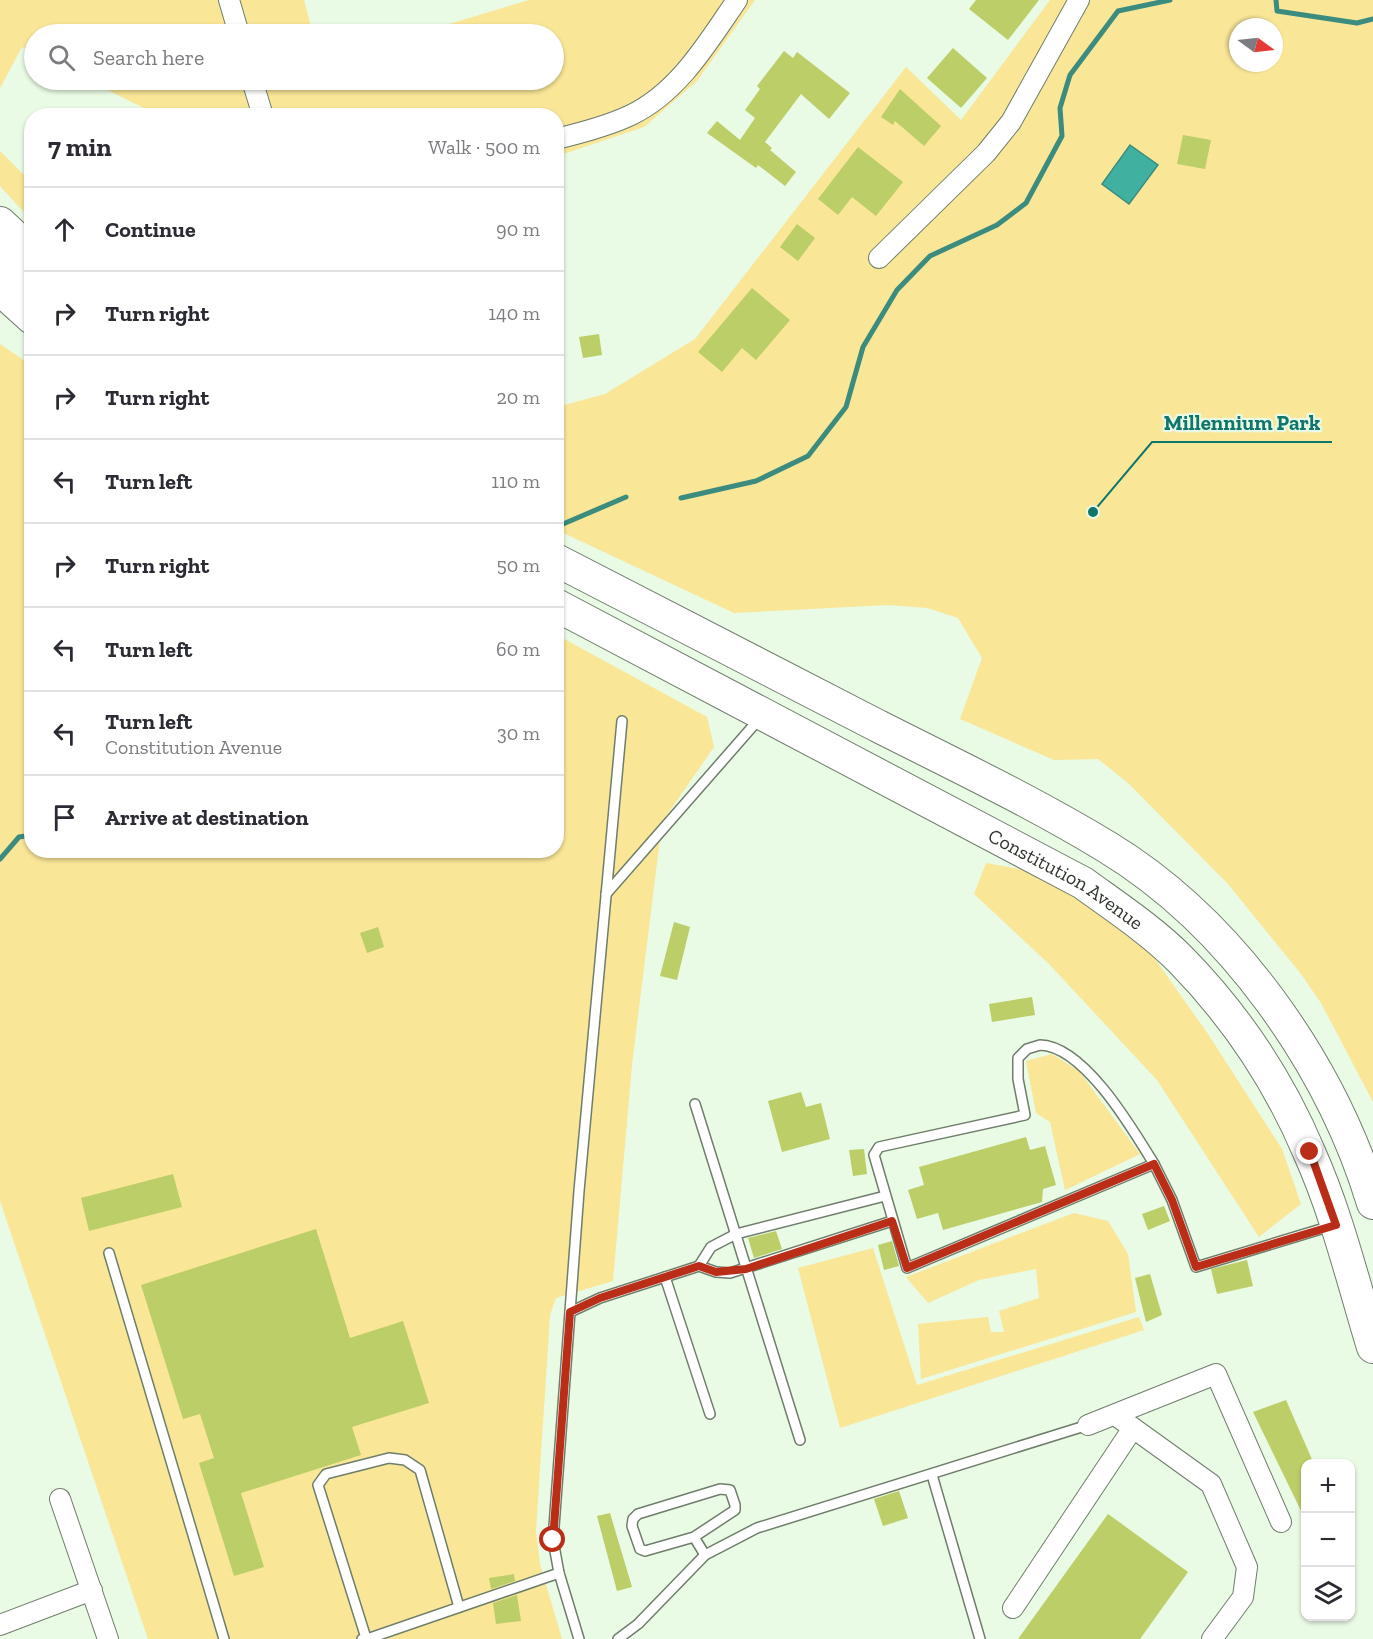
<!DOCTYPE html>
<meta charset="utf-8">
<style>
:root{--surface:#fff;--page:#f2f2f3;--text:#2b2b33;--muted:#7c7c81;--line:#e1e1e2}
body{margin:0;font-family:"Zilla Slab",serif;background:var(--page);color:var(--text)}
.controls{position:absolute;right:18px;bottom:18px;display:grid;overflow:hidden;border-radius:12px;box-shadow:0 2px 4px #0004}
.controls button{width:54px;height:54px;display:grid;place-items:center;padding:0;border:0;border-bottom:2px solid var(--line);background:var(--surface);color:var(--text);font:30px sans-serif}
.compass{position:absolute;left:1229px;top:18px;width:54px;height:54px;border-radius:50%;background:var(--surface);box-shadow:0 2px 4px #0004;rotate:105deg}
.stop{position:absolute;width:18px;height:18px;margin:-14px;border:4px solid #ba2e17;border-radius:50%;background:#fff}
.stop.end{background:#ba2e17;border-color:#fff;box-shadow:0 2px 6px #0008}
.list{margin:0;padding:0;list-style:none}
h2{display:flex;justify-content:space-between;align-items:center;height:78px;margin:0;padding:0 24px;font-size:26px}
h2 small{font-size:20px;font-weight:400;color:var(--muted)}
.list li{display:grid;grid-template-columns:39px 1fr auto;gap:18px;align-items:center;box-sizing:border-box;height:84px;padding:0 24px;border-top:2px solid var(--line)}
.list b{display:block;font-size:22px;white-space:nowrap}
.list p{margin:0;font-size:20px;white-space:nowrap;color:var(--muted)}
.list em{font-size:20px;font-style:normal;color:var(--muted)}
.icon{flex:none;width:33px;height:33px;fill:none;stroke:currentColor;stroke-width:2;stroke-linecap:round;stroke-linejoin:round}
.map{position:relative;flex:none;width:1373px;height:1639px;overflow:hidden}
.search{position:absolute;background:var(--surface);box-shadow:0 2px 4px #0004;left:24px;top:24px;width:540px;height:66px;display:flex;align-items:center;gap:15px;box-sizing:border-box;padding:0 21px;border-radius:33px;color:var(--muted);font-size:22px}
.panel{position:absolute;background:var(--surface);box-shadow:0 2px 4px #0004;left:24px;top:108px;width:540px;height:750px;border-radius:24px}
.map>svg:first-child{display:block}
</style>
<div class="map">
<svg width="1373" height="1639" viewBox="0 0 1373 1639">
<rect width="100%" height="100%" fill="#e9fae5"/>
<g fill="#f9e697" fill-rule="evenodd">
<path d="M0,0H304L313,34H34V53L22,47L0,88Z"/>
<path d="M529,0H755L697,81L644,127L557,156L556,116L158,115L87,80H554V34H416Z"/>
<path d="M1050,0H1373V1102L1321,1003L1301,974L1228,884L1128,783L1098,759L1054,760L960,719L982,658L958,618L927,608L888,605L734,613L557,530V407L605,394L695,339L906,67L961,120ZM1238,27H1274V63H1238Z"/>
<path d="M0,151L31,182V220L0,186Z"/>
<path d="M0,344L31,365L32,850H556L557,635L707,717L714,747L662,822L632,1065L613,1281L556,1298L550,1315L536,1531L540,1564L562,1639H148L0,1201Z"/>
<path d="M986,863L1047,874L1143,942L1208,1034L1282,1149L1301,1204L1259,1237L1157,1080L1049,964L974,894Z"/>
<path d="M1052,1054L1079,1071L1140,1154L1065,1190L1050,1122L1036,1113L1026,1061Z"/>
<path d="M1074,1213L1108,1221L1128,1254L1136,1312L921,1379L918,1324L988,1317L991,1332H1004L999,1311L1039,1298L1036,1269L979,1280L928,1303L906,1277Z"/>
<path d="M873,1248L917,1385L1139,1317L1144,1330L840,1428L798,1268Z"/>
</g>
<path fill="#40b1a1" stroke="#3b8c7e" stroke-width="1.5" d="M1130,145L1158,165L1129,204L1102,184Z"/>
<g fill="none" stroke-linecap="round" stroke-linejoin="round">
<g stroke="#3b8c7e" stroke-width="5">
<path d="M1276,0L1277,11L1357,23L1373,19"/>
<path d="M681,498L756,481L808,456L846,407L863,347L897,290L930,256L997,225L1026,203L1062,136L1060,108L1070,75L1118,11L1170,0"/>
<path d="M556,527L626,497"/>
<path d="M0,859L19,837L32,835"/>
</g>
</g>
<g fill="#bcce68">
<path d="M976,0H1039L1008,40L969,9Z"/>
<path d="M953,48L987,78L961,108L927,78Z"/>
<path d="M784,51L793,58L797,52L850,93L829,119L801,94L765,142L772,148L770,150L796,172L785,186L758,165L756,168L707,133L717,121L740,140L755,118L745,110L760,89L757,86Z"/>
<path d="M900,89L941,126L924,146L895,121L893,125L881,117Z"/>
<path d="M1183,135L1211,140L1205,169L1177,164Z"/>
<path d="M858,147L903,182L876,216L852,197L838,215L818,199Z"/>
<path d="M797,224L815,238L798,261L780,247Z"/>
<path d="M752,288L790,320L756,360L742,348L722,372L698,352Z"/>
<path d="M599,334L602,355L583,358L579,337Z"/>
<path d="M674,922L690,927L677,980L660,976Z"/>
<path d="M378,927L384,947L367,953L360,933Z"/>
<path d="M1032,997L1035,1015L992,1022L989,1004Z"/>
<path d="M801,1092L806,1107L821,1103L830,1139L782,1152L768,1101Z"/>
<path d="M1026,1137L1030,1150L1045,1146L1056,1185L1043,1189L1042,1202L943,1230L938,1213L917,1219L908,1190L924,1185L919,1167Z"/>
<path d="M864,1149L867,1174L853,1176L849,1150Z"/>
<path d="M173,1174L182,1207L89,1231L81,1198Z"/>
<path d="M1164,1206L1170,1221L1148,1230L1142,1214Z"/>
<path d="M316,1229L350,1338L403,1321L429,1403L352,1427L361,1455L241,1493L264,1567L234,1576L199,1463L214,1458L200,1414L183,1419L141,1285Z"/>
<path d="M776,1231L782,1249L754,1258L748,1238Z"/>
<path d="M892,1241L899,1266L884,1270L878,1245Z"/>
<path d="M1247,1260L1253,1286L1217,1294L1211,1269Z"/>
<path d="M1150,1274L1162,1315L1146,1322L1135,1278Z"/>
<path d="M1286,1400L1314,1464H1305V1519L1253,1412Z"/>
<path d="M899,1491L908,1518L883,1526L874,1499Z"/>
<path d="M610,1513L632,1587L617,1591L597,1516Z"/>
<path d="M1108,1514L1188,1572L1140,1639H1018Z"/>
<path d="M514,1574L515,1581L491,1589L489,1578Z"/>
<path d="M517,1595L521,1621L496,1624L493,1603Z"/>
</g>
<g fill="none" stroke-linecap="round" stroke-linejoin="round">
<defs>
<g id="service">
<path d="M606,894L760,718"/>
<path d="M1040,1045C1084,1046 1132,1128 1154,1164L907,1268L874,1155L879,1147L1025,1115L1018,1079V1058L1027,1049Z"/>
<path d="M695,1104L800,1440"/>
<path d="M1154,1164L1172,1200L1196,1267L1331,1226"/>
<path d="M109,1253L224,1639"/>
<path d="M699,1266L711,1247L736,1234L885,1196"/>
<path d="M665,1277L710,1414"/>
<path d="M570,1312L600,1298L699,1266L716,1272L730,1273L892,1221"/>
<path d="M932,1475L980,1639"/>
<path d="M694,1537L735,1510V1505L730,1490L720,1489L638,1514L633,1519L632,1526L640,1549L645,1551L694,1537L705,1555"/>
<path d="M362,1639L366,1638L318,1485L326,1474L389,1458L405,1460L420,1470L459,1607"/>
<path d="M367,1639L559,1573"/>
<path d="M579,1639L559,1573L553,1540L579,1191L622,721"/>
<path d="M618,1639L638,1624L705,1555L757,1528L1088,1425"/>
</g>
<g id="minor">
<path d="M229,0L239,34"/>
<path d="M252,80L263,116"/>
<path d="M556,139C581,133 608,126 631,115C679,92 708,42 737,0"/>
<path d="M879,258L986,153L1011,122L1079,0"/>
<path d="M1115,1415L1211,1484L1247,1567L1243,1597L1212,1639"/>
<path d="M1088,1425L1216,1374L1281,1522"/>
<path d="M60,1499L108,1639"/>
<path d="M1013,1608L1133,1428"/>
<path d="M0,1625L92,1590"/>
</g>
<g id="primary">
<path d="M0,223L32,253"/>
<path d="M0,256L32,282"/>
<path d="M0,289L32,318"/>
<path d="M556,560C664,616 771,671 878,726C955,765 1033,802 1107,847C1232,923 1331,1065 1373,1203"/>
<path id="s1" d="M556,605L1083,883C1116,907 1151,930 1180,959C1234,1014 1279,1081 1309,1152C1337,1214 1353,1282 1373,1347"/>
</g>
</defs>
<use href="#service" stroke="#6f7e6b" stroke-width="12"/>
<use href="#minor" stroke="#6f7e6b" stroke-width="22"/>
<use href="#primary" stroke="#6f7e6b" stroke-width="34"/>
<use href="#service" stroke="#fff" stroke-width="9"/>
<use href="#minor" stroke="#fff" stroke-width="20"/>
<use href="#primary" stroke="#fff" stroke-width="32"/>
</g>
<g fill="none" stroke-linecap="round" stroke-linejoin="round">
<path stroke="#ba2e17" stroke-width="8" d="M553,1540L570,1312L600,1298L699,1266L716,1272L746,1269L892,1221L907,1268L1154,1164L1172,1200L1196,1267L1336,1225L1310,1152"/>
</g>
<g text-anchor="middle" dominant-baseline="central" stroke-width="4.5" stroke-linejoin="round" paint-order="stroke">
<g font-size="20" fill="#2e342c" stroke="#e9fae5">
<text stroke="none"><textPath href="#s1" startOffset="579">Constitution Avenue</textPath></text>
</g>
</g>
<path fill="none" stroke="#0f766e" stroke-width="2" d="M1093 512L1152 442H1332"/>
<circle fill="#0f766e" stroke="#e9fae5" stroke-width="2" cx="1093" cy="512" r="6"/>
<g font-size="21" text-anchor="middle" font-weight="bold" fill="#0f766e" stroke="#e9fae5" stroke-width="4.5" stroke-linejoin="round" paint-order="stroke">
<text x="1242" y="430">Millennium Park</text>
</g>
</svg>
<div class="controls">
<button>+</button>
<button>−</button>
<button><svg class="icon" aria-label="layers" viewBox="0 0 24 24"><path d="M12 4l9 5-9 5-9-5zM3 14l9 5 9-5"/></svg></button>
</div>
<svg class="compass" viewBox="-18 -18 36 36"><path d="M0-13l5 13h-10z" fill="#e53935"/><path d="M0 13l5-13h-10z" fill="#7c7c81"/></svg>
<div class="stop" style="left:553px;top:1540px"></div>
<div class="stop end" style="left:1310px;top:1152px"></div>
<div class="search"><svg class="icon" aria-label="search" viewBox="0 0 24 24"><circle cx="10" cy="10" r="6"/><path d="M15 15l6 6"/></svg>Search here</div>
<section class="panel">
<h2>7 min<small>Walk · 500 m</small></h2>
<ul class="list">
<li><svg class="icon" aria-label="ahead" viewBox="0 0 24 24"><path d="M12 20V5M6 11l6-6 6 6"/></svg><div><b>Continue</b></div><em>90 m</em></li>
<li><svg class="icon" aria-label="right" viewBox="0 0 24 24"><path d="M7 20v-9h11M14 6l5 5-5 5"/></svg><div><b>Turn right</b></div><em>140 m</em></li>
<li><svg class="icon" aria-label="right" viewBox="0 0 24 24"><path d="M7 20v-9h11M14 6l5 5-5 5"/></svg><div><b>Turn right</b></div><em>20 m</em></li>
<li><svg class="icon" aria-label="left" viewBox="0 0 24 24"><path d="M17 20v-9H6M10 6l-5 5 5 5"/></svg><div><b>Turn left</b></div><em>110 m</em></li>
<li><svg class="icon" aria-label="right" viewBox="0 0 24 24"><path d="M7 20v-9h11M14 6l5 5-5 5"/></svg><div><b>Turn right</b></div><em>50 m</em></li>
<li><svg class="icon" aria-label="left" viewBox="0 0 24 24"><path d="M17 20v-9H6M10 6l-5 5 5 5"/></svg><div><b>Turn left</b></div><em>60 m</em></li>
<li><svg class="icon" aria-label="left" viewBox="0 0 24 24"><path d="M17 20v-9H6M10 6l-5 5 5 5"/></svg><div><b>Turn left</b><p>Constitution Avenue</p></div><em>30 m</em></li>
<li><svg class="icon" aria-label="arrive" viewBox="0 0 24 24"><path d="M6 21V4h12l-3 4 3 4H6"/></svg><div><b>Arrive at destination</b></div></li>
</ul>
</section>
</div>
